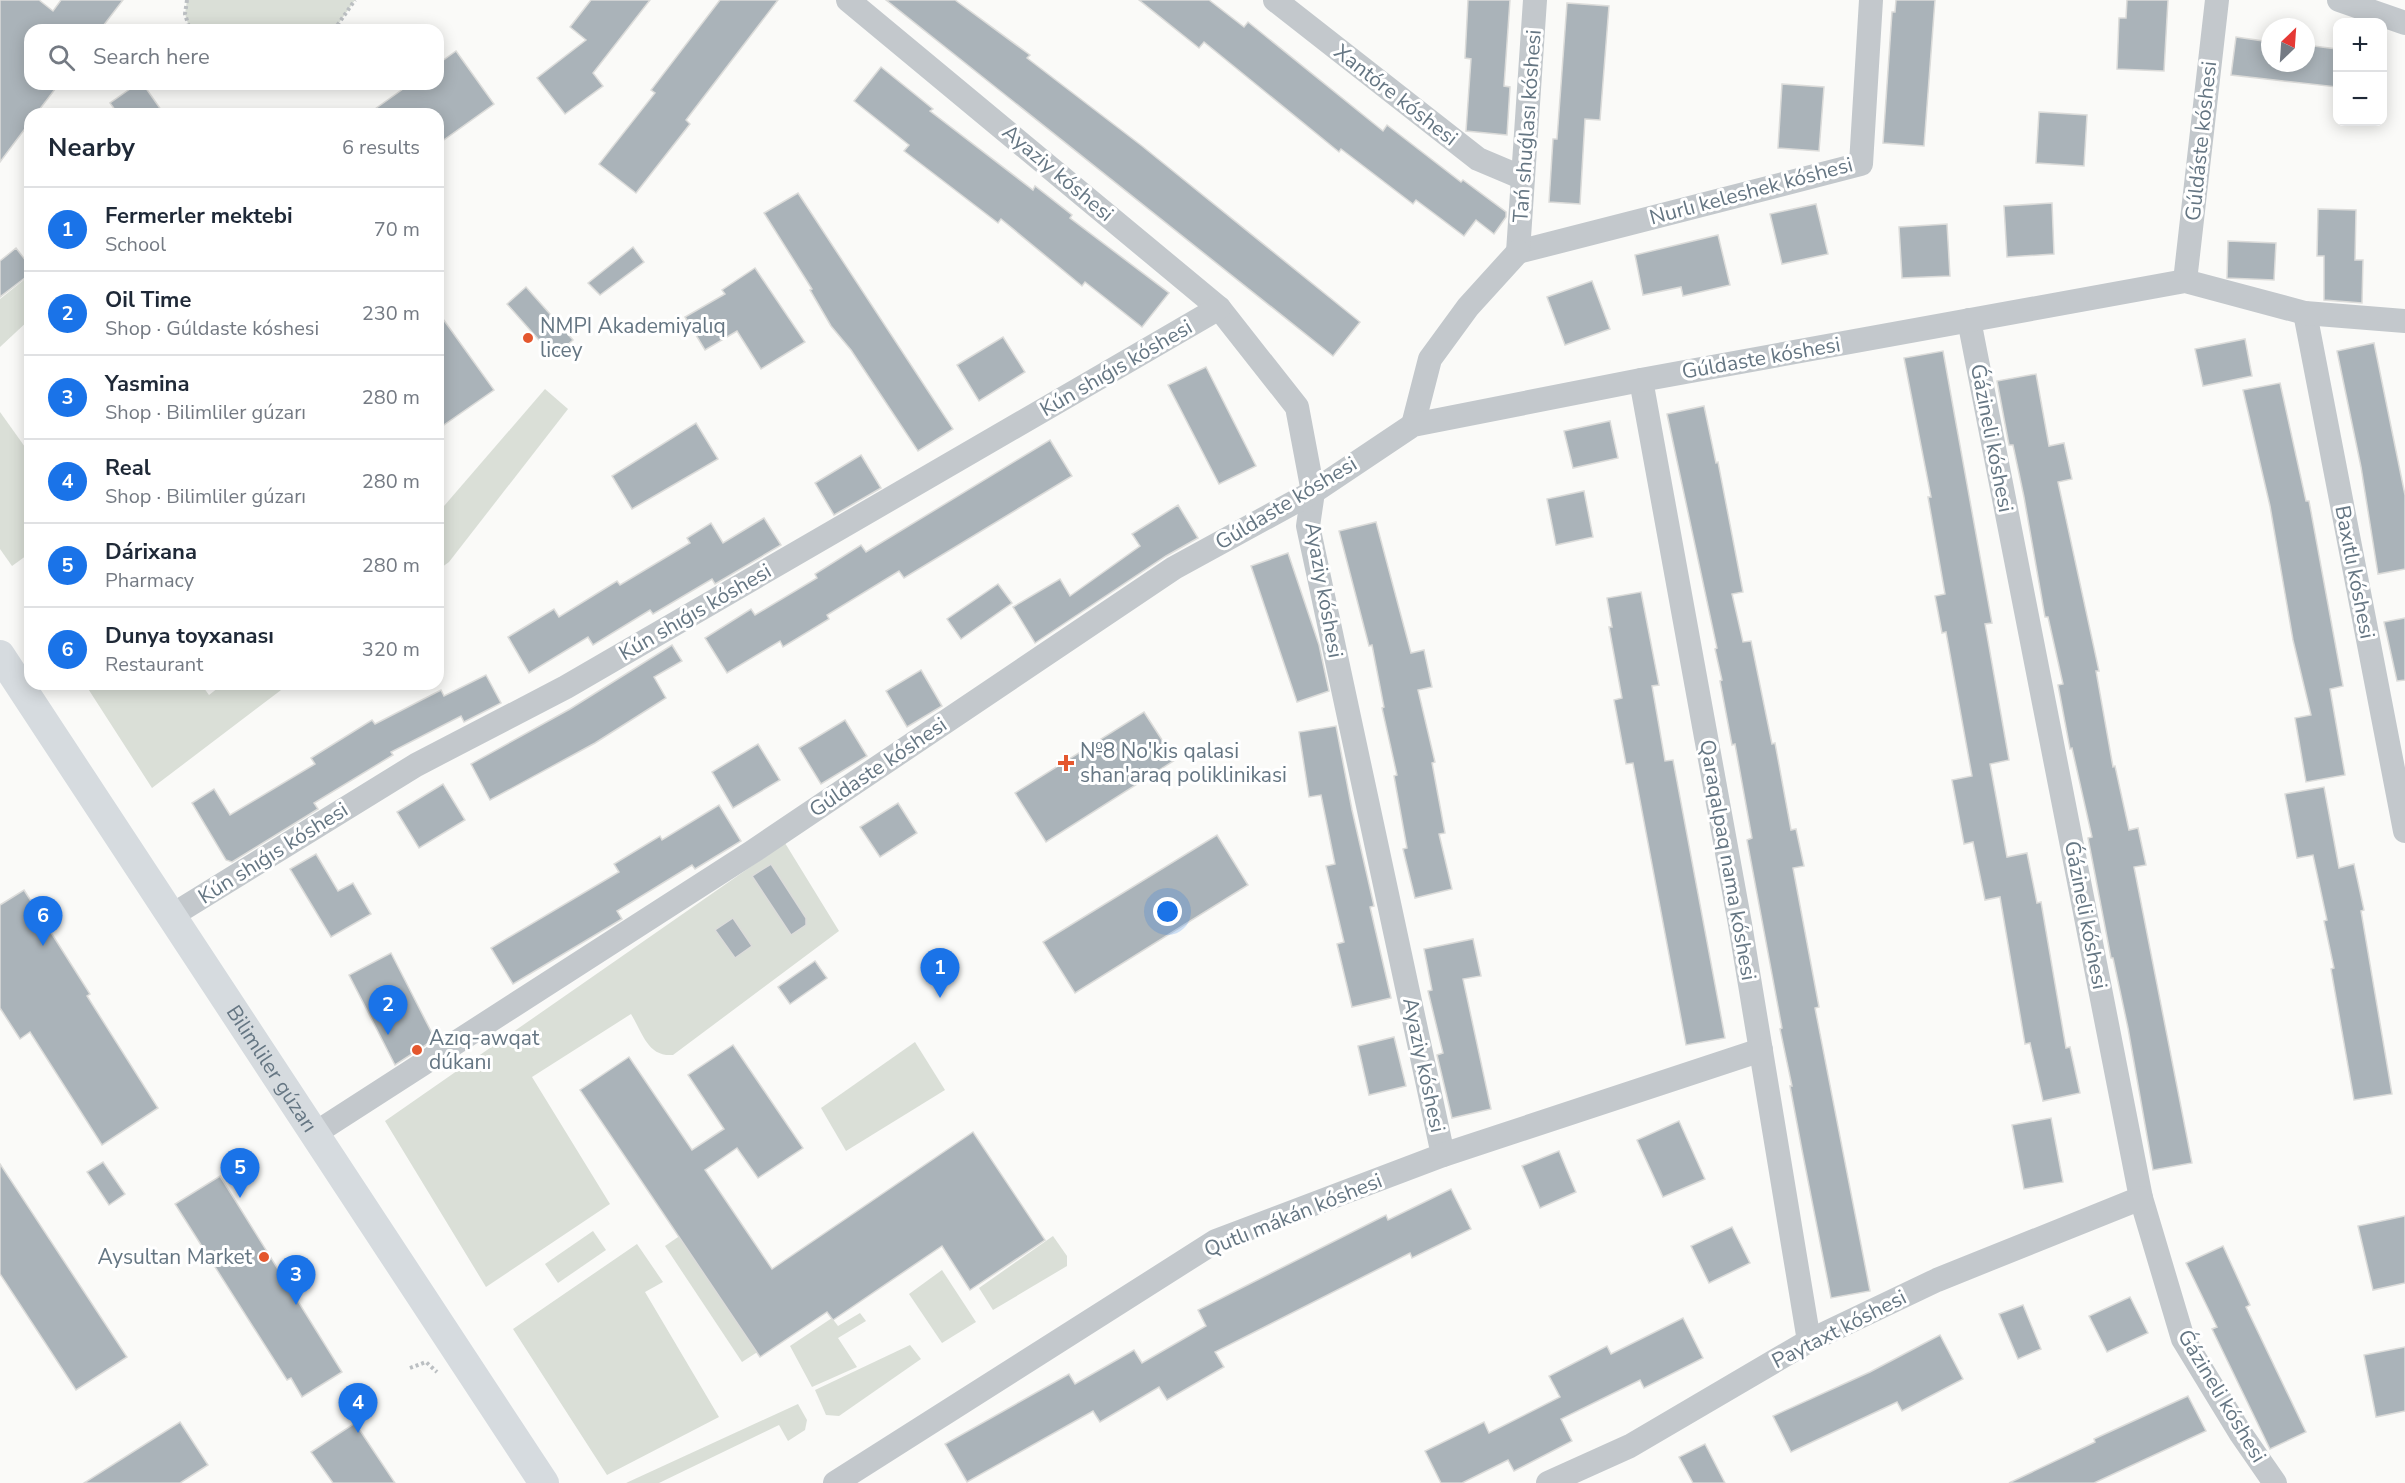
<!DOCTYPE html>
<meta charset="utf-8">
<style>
:root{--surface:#fff;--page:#f2f2f3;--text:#1f2937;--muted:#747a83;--line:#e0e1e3;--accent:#1a73e8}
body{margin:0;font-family:"Nunito Sans",sans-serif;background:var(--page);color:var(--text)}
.controls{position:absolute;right:18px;top:18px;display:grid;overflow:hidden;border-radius:12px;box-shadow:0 3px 15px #0003}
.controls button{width:54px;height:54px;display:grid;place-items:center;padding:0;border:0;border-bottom:2px solid var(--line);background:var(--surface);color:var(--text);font:30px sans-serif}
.compass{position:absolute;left:2261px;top:18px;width:54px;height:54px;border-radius:50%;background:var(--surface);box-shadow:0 3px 15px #0003;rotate:25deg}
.you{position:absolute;left:1168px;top:912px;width:21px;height:21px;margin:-15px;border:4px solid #fff;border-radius:50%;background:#1a73e8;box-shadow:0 0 0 9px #1a73e833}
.badge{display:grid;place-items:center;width:39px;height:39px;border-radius:50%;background:var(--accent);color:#fff;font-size:20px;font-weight:700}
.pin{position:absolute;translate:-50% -50px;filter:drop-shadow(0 2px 3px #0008)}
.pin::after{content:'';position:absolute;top:32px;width:21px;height:18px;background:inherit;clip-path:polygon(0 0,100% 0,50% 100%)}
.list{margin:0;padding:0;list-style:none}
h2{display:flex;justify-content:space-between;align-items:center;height:78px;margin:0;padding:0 24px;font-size:26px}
h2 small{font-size:20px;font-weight:400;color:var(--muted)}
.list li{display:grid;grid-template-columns:39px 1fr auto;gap:18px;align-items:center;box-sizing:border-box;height:84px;padding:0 24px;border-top:2px solid var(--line)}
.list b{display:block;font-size:22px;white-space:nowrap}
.list p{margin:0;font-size:20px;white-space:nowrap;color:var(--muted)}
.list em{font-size:20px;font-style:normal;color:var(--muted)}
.icon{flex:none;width:33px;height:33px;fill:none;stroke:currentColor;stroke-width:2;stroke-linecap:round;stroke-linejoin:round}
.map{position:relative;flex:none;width:2405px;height:1483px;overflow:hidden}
.search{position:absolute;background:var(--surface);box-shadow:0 3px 15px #0003;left:24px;top:24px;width:420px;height:66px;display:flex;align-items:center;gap:15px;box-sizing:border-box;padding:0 21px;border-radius:18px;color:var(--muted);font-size:22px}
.panel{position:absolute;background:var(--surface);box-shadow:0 3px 15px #0003;left:24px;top:108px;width:420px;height:582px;border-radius:18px}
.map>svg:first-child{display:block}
</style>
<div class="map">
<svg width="2405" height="1483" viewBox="0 0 2405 1483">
<rect width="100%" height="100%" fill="#fafaf8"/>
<g fill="#dadfd7">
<path d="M187,0H355L334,30H190L185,14Z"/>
<path d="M30,275V319L0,347V299Z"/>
<path d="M30,354V396C24,382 22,368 30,354Z"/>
<path d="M545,389L568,409L449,562L438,570V513Z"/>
<path d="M0,412L30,454V553L12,566L0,549Z"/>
<path d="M85,684H201L209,695L223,684H289L152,788Z"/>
<path d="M785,843L839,931L673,1055C648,1057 643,1034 631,1014L532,1077L610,1204L486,1287L385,1121Z"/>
<path d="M915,1042L945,1090L846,1151L821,1108Z"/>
<path d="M593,1231L606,1250L558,1283L545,1264Z"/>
<path d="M681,1235L759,1351L742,1362L665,1246Z"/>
<path d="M1053,1236L1067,1256V1266L993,1310L979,1288Z"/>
<path d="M637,1244L663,1282L645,1292L719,1417L607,1475L513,1329Z"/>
<path d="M942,1270L976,1322L942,1343L909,1294Z"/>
<path d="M860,1313L866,1321L838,1338L857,1367L812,1387L790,1346L832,1318L838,1326Z"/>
<path d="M910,1345L921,1359L839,1416L826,1415L815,1390Z"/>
<path d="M798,1404L807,1420L805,1430L788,1441L779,1425L659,1483H626Z"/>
</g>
<g fill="#aab3b9" stroke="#dcdcda" stroke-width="1.5">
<path d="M0,0H39L53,11L61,0H123L100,30H30V84H59L36,114H30V122L0,162Z"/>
<path d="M591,0H650L593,73L603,86L565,114L537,78L586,40L570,27Z"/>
<path d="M720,0H778L686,120L690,124L636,193L599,164L655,93L651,90Z"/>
<path d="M886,0H955L1030,55L1027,58L1142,146L1360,322L1333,356Z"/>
<path d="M1139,0H1209L1244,27L1248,22L1383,131L1387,125L1461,182L1463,180L1506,212V217L1494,234L1476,220L1464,236L1416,200L1413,204L1341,149L1339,152L1204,42L1199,48Z"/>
<path d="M1468,0H1510L1504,86L1510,87L1507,135L1466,131L1471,59L1465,58Z"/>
<path d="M1896,0H1935L1924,146L1883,143L1892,12H1895Z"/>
<path d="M2127,0H2168L2164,71L2117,69L2119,18H2126Z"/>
<path d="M1567,3L1609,6L1600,120L1585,119L1580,204L1549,202L1553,139H1557Z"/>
<path d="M2236,37L2270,42V63H2306V45L2337,49V87L2231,75Z"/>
<path d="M456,51L494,104L438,144V114H368L410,84H438V64Z"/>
<path d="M881,67L933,109L930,111L1033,190L1035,186L1072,215L1070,218L1169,293L1142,327L1085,282L1082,286L1001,219L998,223L904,151L909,145L854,101Z"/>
<path d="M137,84H143L164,114H118L110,103Z"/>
<path d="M1782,84L1824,87L1819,151L1778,148Z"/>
<path d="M2039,112L2087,115L2084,166L2036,163Z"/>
<path d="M798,193L953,429L918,451L851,350L831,326L810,290L812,289L764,213Z"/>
<path d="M2052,203L2054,254L2007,257L2004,206Z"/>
<path d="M1816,204L1828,254L1782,264L1770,214Z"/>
<path d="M2318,209L2356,210L2355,260H2363L2362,303L2324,300V256H2317Z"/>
<path d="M1947,224L1950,276L1902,278L1899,227Z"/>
<path d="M1718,235L1730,285L1683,296L1681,287L1643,295L1635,255Z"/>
<path d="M2228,241L2276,243L2274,280L2227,278Z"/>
<path d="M633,247L644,262L600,295L588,283Z"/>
<path d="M16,248L30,266V274L0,297V261Z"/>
<path d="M755,268L805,342L761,369L737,331L705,350L685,317L725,294L722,290Z"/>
<path d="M1592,281L1610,329L1565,345L1547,297Z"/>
<path d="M526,287L573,340L554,357L507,304Z"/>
<path d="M438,312L494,390L438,429Z"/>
<path d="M1003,337L1025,372L979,401L957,365Z"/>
<path d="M2245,339L2252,376L2203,386L2195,349Z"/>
<path d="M2374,343L2405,495V569L2378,574L2361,467L2337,351Z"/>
<path d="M1943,351L1992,623L1985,624L2009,760L1990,764L2007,857L2027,853L2037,903L2041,902L2066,1048L2070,1047L2080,1093L2043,1101L2030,1043L2025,1044L2000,897L1985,900L1973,842L1964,844L1952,780L1972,776L1946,632L1942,633L1935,596L1945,594L1928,497H1931L1904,358Z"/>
<path d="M1206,367L1256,466L1219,484L1168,385Z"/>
<path d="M2036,374L2049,446L2064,443L2072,479L2058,482L2099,671H2096L2113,767L2115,766L2129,830L2138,828L2146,865L2134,867L2192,1163L2153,1170L2128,1028L2113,958H2111L2088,838L2092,837L2072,748L2070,749L2058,685L2063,684L2048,617H2045L2024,497L2013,445H2009L1997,381Z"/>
<path d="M2280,383L2306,501H2309L2343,686L2330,689L2345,775L2306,782L2295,718L2311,715L2293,640L2270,506L2243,390Z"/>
<path d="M1704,406L1716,463L1718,462L1743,592L1732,594L1743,642L1751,641L1772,744L1775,743L1791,830L1796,829L1804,866L1793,868L1819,1007L1815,1008L1870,1291L1831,1298L1802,1150L1790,1086H1792L1780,1029L1782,1028L1747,840L1752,838L1735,744L1732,745L1720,681L1722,680L1715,649L1717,648L1667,414Z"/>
<path d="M1610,421L1618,458L1573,468L1564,431Z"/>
<path d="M696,423L718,459L632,509L612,476Z"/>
<path d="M1050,440L1072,476L904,578L899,571L827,615L829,619L783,647L780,641L727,673L705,638L751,609L755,615L817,578L815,574L861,545L866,552Z"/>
<path d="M861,455L881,488L834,515L815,483Z"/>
<path d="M1584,491L1593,537L1556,545L1547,499Z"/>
<path d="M1178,505L1198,538L1166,556L1035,643L1013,607L1060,579L1070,596L1140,546L1132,534Z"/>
<path d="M764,518L781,545L715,584L712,579L653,614L650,610L593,645L588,637L529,673L508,637L554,609L559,617L617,581L620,585L690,543L687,538L711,523L723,543Z"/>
<path d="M1376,522L1411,653L1424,650L1432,687L1418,690L1435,762L1432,763L1445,833L1439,834L1452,889L1415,898L1403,849L1407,848L1394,776L1397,775L1382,708L1384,707L1372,645L1369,646L1339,531Z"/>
<path d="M1288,553L1319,645L1329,691L1297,702L1251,566Z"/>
<path d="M998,584L1012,603L961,639L947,619Z"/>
<path d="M1641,592L1659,685L1652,686L1665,761L1673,760L1725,1038L1686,1045L1633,763L1626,764L1614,700L1622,698L1609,627H1612L1607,598Z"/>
<path d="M2405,618V680L2397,681L2384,622Z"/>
<path d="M672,645L682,661L654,677L666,698L595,743L490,800L471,764L570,709Z"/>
<path d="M921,670L942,706L907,727L886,691Z"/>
<path d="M486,675L501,703L464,722L461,716L391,752L393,755L314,803L318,809L232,862L226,860L192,803L214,789L230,815L315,764L311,758L372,720L375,724L441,690L444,696Z"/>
<path d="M1144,712L1175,760L1046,842L1015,793Z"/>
<path d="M845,720L867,756L821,784L799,748Z"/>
<path d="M1336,726L1352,810L1374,906L1370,907L1391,998L1352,1007L1337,944L1344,942L1326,866L1335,864L1321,795L1309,797L1299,732Z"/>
<path d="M758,744L780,780L733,808L712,772Z"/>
<path d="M443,784L465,820L419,848L397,812Z"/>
<path d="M2324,787L2339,868L2354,864L2364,910L2361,911L2392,1094L2354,1100L2331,969L2334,968L2324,921L2327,920L2313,855L2297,858L2285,794Z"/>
<path d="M898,803L917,833L880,857L860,827Z"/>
<path d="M719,805L741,841L695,869L692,865L617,911L622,919L513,984L491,948L619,872L614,864L660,836L662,840Z"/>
<path d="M1217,835L1248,885L1075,993L1043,942Z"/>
<path d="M316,854L338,891L353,883L371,914L331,937L290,869Z"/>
<path d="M771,864L806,918V925L791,935L752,876Z"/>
<path d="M24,890L90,994L87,996L158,1108L102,1145L30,1032L20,1039L0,1008V905Z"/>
<path d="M733,918L752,946L735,958L715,930Z"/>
<path d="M1473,939L1481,976L1463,979L1491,1109L1452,1118L1437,1055L1443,1053L1428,991L1432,990L1424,949Z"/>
<path d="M391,953L435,1039L395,1065L349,975Z"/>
<path d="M815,961L827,978L790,1004L778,987Z"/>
<path d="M1394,1037L1406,1086L1369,1095L1358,1046Z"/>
<path d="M733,1045L803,1148L758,1178L737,1148L705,1170L772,1269L973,1132L1045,1240L970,1290L942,1246L833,1320L827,1312L760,1357L580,1090L629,1057L692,1150L724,1129L688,1075Z"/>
<path d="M2051,1118L2063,1182L2024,1189L2012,1125Z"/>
<path d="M1679,1121L1705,1179L1663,1197L1637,1140Z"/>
<path d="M1559,1151L1576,1192L1540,1208L1522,1166Z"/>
<path d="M103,1162L125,1194L109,1205L87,1172Z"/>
<path d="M0,1164L127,1357L76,1390L0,1274Z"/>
<path d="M220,1176L342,1372L302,1397L291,1378L287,1380L175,1204Z"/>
<path d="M1451,1189L1471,1229L1412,1258L1410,1253L1215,1352L1224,1367L1167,1400L1159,1387L1100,1422L1093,1411L967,1482L945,1444L1069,1374L1075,1384L1134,1350L1142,1363L1206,1326L1198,1310L1386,1215L1388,1220Z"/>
<path d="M2405,1216V1283L2373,1290L2358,1226Z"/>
<path d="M1732,1227L1750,1263L1709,1283L1691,1246Z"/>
<path d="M2223,1246L2250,1305L2246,1307L2306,1432L2270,1449L2212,1329L2217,1327L2186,1263Z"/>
<path d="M2130,1297L2148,1333L2107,1352L2089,1316Z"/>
<path d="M2023,1305L2041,1349L2018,1359L1999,1314Z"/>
<path d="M1683,1318L1703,1358L1644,1388L1640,1380L1561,1419L1572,1441L1514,1471L1508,1460L1462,1483H1441L1425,1451L1484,1422L1489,1433L1560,1397L1549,1376L1607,1346L1611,1354Z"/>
<path d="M1940,1335L1963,1379L1902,1411L1897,1402L1791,1452L1773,1416L1870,1372Z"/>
<path d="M2405,1347V1411L2376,1417L2364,1355Z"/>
<path d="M2188,1396L2206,1431L2094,1483H2009L2095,1442L2094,1439Z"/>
<path d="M180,1422L208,1465L180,1483H84Z"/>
<path d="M355,1423L395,1483H333L311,1452Z"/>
<path d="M1705,1444L1725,1483H1693L1679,1457Z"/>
</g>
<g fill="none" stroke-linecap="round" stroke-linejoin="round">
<g stroke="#bbbfc2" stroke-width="4" stroke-dasharray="3 3" stroke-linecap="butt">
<path d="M187,0L185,14L190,30"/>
<path d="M334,30L355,0"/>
<path d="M410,1368L426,1362L437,1372"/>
</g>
<g stroke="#c3c8cc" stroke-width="24">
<path d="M848,0L1219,308L1297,407L1313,492L1308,526L1443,1155"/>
<path d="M1275,0L1478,159L1523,178"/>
<path d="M2339,0L2405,23"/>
<path d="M1518,252L1861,164L1871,0"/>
<path d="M1518,252L1535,0"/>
<path d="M2185,281L2217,0"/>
<path d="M2305,313L2405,831"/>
<path d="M1969,320L2141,1198L2183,1339L2241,1434L2275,1483"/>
<path d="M1641,380L1740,924L1809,1341"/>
<path d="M1413,425L1430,359L1468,307L1518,252"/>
<path d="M171,916L416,765L566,687L1219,308"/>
<path d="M314,1134L752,852L1174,568L1313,492L1413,425L1641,380L2185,281L2305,313L2405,321"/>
<path d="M835,1483L1216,1241L1443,1155L1761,1050"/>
<path d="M1548,1483L1630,1446L1809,1341L1937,1280L2141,1198"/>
</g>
<path stroke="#d6dbdf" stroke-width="30" id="s1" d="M0,655L544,1483"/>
</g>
<g fill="#e4572e" stroke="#fff" stroke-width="2">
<circle cx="528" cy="338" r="6"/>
<path d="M1063 754h6v6h6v6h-6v6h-6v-6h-6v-6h6z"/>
<circle cx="417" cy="1050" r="6"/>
<circle cx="264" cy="1257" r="6"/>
</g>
<g text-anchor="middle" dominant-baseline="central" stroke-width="6" stroke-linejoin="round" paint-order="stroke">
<g font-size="21" fill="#657683" stroke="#fff">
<text transform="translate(1396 95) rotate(38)">Xantóre kóshesi</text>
<text transform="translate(1527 126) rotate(-86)">Tań shuǵlası kóshesi</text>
<text transform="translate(2201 141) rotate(-84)">Gúldáste kóshesi</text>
<text transform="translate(1058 173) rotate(40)">Ayaziy kóshesi</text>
<text transform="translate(1751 191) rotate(-15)">Nurlı keleshek kóshesi</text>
<text transform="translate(1761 358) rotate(-10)">Gúldaste kóshesi</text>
<text transform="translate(1116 368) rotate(-30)">Kún shıǵıs kóshesi</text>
<text transform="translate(1992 438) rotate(79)">Ǵázineli kóshesi</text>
<text transform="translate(1286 503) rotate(-31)">Gúldaste kóshesi</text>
<text transform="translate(2355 572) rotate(79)">Baxıtlı kóshesi</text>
<text transform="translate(1324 590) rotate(80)">Ayaziy kóshesi</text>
<text transform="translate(695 612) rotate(-30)">Kún shıǵıs kóshesi</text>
<text transform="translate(878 767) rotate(-34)">Gúldaste kóshesi</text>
<text transform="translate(273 853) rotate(-32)">Kún shıǵıs kóshesi</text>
<text transform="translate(1728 860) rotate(80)">Qaraqalpaq nama kóshesi</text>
<text transform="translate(2086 915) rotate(79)">Ǵázineli kóshesi</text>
<text transform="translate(1424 1065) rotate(78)">Ayaziy kóshesi</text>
<text stroke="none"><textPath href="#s1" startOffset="495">Bilimliler gúzarı</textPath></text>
<text transform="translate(1293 1215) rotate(-22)">Qutlı mákán kóshesi</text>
<text transform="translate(1839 1329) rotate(-27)">Paytaxt kóshesi</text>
<text transform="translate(2222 1396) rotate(59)">Ǵázineli kóshesi</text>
</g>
<g font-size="21" fill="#657683" stroke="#fff" text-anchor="start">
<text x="540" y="326">NMPI Akademiyalıq<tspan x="540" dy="24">licey</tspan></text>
<text x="1080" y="751">№8 No'kis qalasi<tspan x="1080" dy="24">shan'araq poliklinikasi</tspan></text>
<text x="429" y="1038">Azıq-awqat<tspan x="429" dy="24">dúkanı</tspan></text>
<text x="252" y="1257" text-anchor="end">Aysultan Market</text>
</g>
</g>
</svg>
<div class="controls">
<button>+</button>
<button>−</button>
</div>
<svg class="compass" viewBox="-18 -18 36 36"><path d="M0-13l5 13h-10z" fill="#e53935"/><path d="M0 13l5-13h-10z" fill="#747a83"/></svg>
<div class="you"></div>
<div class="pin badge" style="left:940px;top:998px">1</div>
<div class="pin badge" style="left:388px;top:1035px">2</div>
<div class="pin badge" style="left:296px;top:1305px">3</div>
<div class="pin badge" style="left:358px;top:1433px">4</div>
<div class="pin badge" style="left:240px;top:1198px">5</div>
<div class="pin badge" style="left:43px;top:946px">6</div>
<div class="search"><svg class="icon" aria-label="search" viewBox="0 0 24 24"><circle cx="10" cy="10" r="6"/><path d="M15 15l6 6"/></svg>Search here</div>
<section class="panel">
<h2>Nearby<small>6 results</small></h2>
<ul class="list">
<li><span class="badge">1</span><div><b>Fermerler mektebi</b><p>School</p></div><em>70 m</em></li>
<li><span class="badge">2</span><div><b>Oil Time</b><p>Shop · Gúldaste kóshesi</p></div><em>230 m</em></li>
<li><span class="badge">3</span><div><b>Yasmina</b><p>Shop · Bilimliler gúzarı</p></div><em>280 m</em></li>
<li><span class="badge">4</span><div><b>Real</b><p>Shop · Bilimliler gúzarı</p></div><em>280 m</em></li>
<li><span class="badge">5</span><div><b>Dárixana</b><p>Pharmacy</p></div><em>280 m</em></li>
<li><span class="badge">6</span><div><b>Dunya toyxanası</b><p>Restaurant</p></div><em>320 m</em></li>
</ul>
</section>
</div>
